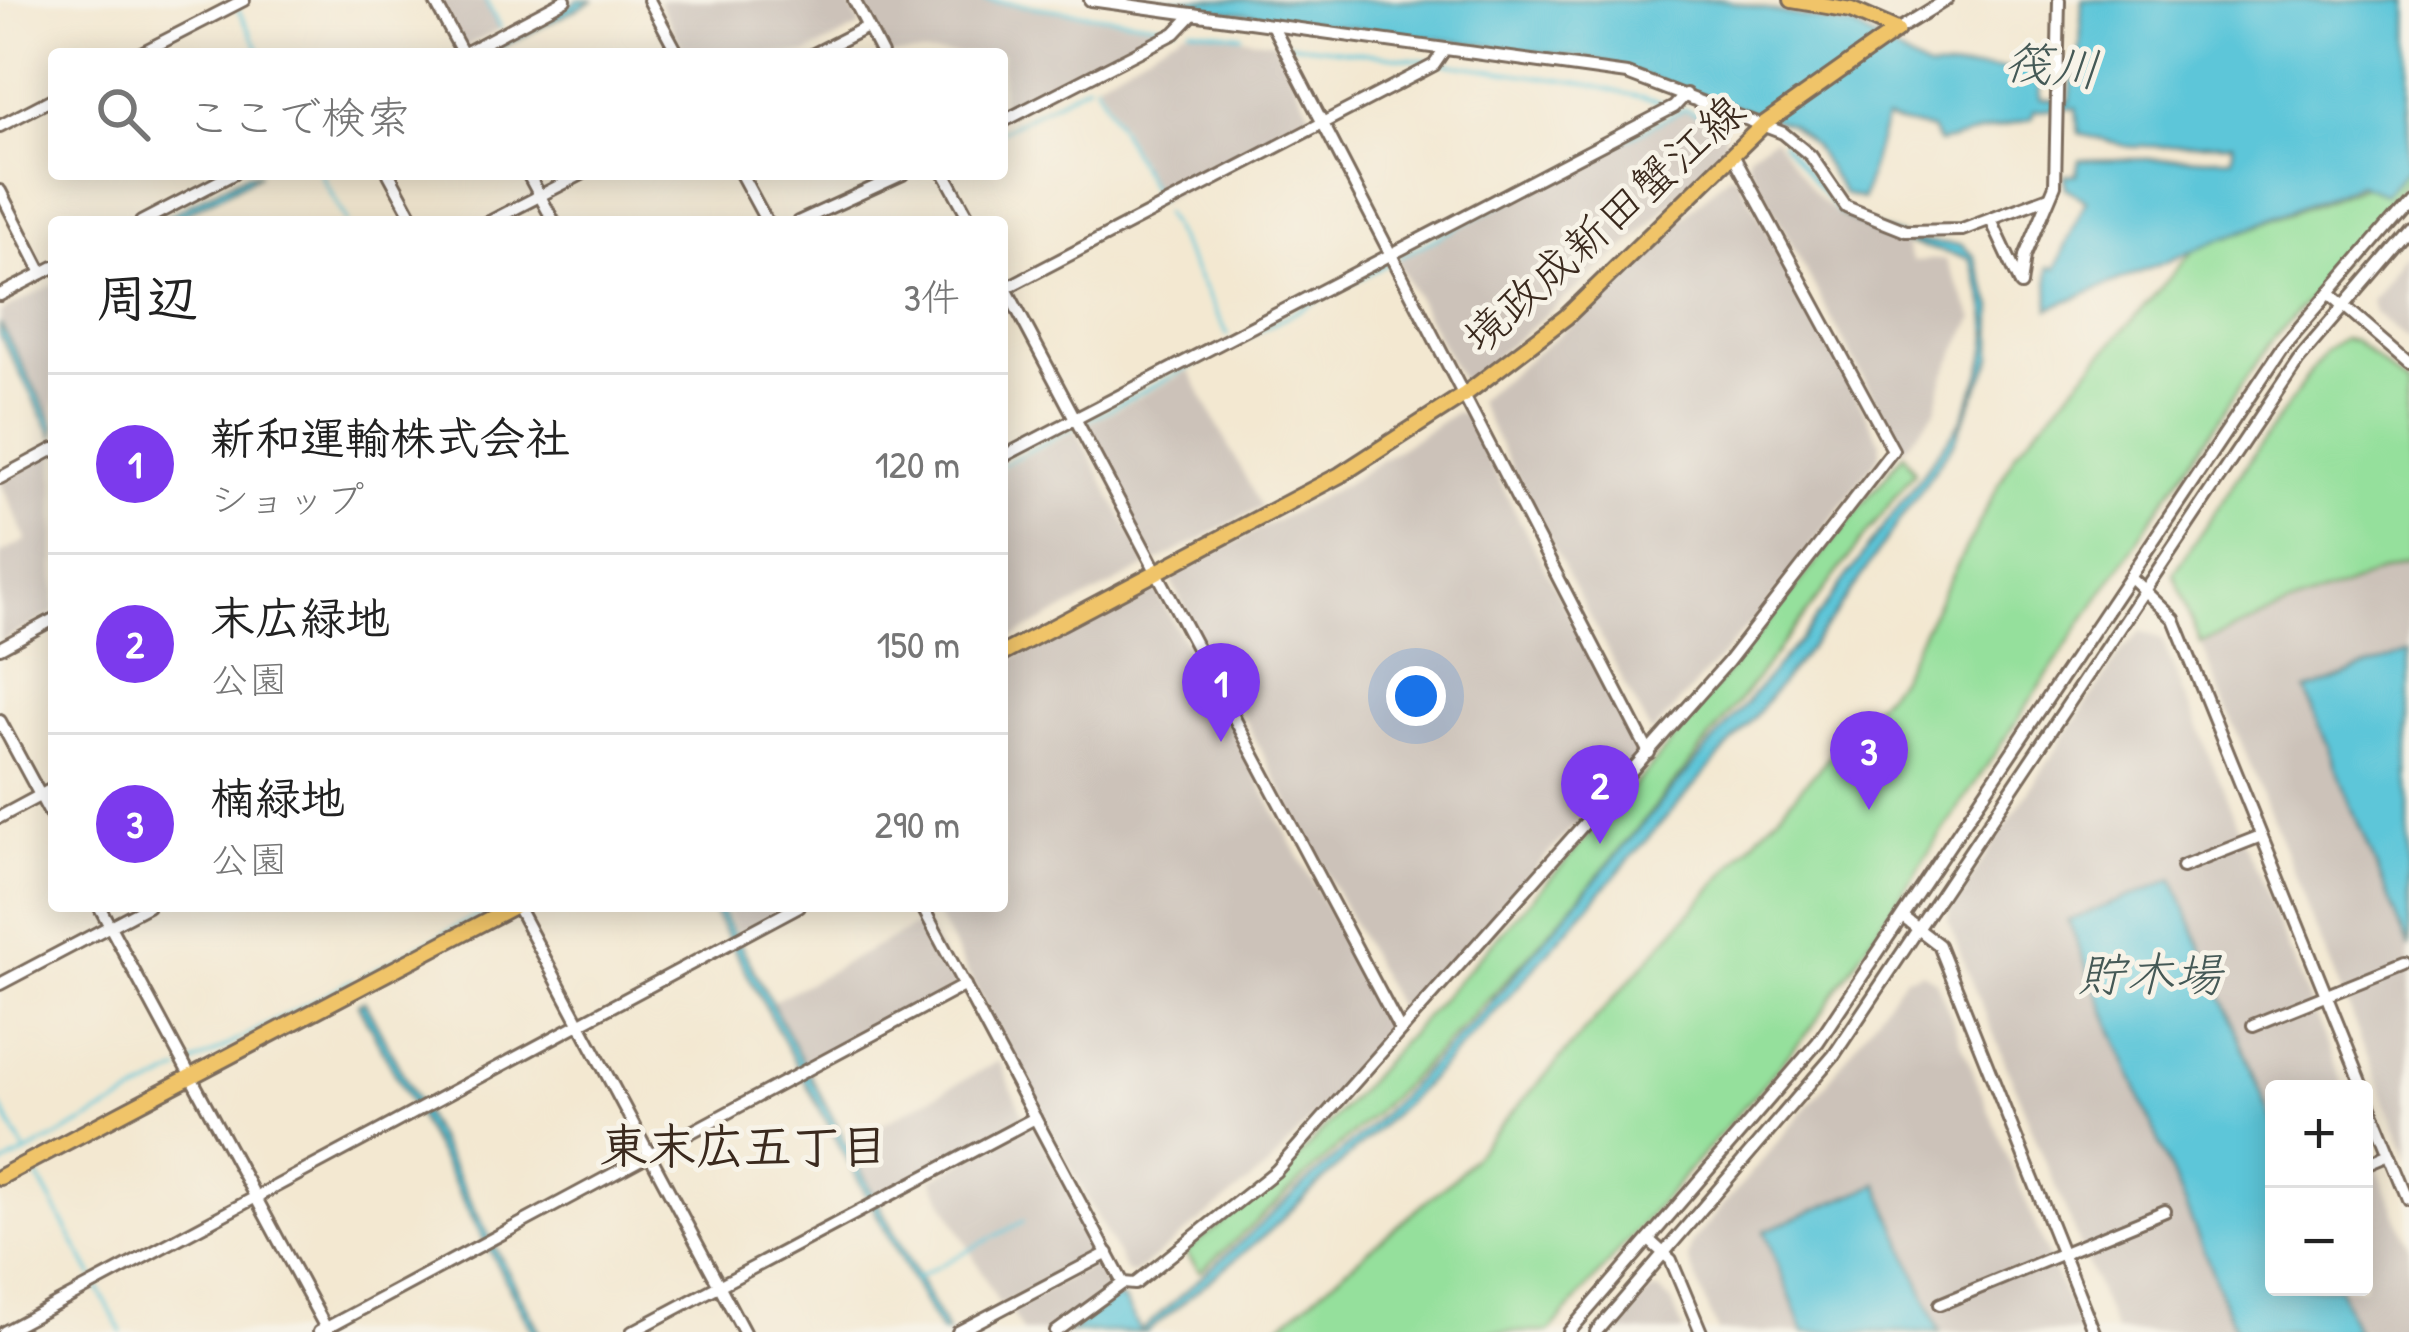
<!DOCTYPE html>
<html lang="ja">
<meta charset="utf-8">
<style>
:root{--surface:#fff;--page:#f6f6f6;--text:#222;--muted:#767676;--line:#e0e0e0;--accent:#7c3aed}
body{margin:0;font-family:"Patrick Hand","Klee One",sans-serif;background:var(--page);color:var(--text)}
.controls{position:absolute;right:36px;bottom:36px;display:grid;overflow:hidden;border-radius:12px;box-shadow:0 6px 30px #0003}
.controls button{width:108px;height:108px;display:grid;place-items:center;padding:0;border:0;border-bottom:3px solid var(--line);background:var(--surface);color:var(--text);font:60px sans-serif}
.you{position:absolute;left:1416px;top:696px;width:42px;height:42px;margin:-30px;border:9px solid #fff;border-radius:50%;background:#1a73e8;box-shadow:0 0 0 18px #1a73e833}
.badge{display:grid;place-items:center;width:78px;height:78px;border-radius:50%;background:var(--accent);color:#fff;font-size:39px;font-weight:700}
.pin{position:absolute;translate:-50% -99px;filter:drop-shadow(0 3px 6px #0008)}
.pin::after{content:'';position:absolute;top:63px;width:42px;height:36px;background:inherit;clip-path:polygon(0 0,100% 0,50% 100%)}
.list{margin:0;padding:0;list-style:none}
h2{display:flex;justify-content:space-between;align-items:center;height:156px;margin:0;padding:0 48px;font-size:51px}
h2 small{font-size:39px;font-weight:400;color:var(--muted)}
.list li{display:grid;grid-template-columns:78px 1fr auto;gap:36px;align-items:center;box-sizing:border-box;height:180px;padding:0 48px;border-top:3px solid var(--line)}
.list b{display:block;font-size:45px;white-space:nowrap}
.list p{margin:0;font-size:39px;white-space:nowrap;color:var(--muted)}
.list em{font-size:39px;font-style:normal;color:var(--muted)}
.icon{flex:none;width:66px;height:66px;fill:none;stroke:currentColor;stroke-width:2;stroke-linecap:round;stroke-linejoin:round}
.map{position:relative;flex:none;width:2409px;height:1332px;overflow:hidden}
.search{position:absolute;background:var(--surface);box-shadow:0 6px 30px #0003;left:48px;top:48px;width:960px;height:132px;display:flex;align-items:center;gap:30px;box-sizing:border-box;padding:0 42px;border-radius:12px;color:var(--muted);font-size:45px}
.panel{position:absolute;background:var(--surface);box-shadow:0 6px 30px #0003;left:48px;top:216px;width:960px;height:696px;border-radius:12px}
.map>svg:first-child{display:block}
</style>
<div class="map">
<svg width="2409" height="1332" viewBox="0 0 2409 1332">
<rect width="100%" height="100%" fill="#f7f3e8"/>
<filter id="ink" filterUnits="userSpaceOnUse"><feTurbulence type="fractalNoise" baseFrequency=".00833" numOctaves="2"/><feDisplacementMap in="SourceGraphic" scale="24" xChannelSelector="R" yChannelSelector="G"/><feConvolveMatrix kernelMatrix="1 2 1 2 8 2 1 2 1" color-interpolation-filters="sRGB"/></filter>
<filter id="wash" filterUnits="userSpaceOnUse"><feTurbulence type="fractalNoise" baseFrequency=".004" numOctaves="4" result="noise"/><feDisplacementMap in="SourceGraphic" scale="48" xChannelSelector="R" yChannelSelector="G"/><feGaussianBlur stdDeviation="2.7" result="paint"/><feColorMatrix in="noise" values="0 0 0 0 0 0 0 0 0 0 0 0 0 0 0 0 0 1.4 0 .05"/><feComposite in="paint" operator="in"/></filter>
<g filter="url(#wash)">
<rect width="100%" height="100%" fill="#f3e8d1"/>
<g fill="#ccc2b9">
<path d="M439,0H483L499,29L464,47Z"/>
<path d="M658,0H848L861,26L806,54H686Z"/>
<path d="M858,0H974L1172,28L1002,116V54H887Z"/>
<path d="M1186,29L1274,42L1314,120L1161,201L1097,81Z"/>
<path d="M1684,111L1723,124L1726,144L1638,237L1463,384L1397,261Z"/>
<path d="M1774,138L1818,198L1842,218L1905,244L1913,261L1945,259L1974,318L1944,376L1936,410L1902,450L1747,161L1749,153Z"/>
<path d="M1729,174L1737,175L1880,441V455L1766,606L1651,734L1477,401L1571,325Z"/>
<path d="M2409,252V342L2374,312L2371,300Z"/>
<path d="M54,284V423L0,322V312Z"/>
<path d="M1189,371L1261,507L1155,563L1082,427Z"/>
<path d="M1456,412L1465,415L1636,744V757L1405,1012H1400L1172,583L1175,574L1344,485Z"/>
<path d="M1076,430L1148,566L1002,643V468Z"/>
<path d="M54,453V613L0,642V554L27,540L0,481Z"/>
<path d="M2409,560V650L2306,691L2409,949V1158L2201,643Z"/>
<path d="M1147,588L1156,590L1388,1023L1387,1035L1268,1167L1134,1274L1127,1273L932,906H1002V664Z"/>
<path d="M2141,631L2162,639L2345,1089H2274V1127L2174,879L2068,921L2237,1332H2115L1948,922L1950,910L2124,648Z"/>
<path d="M724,906H790L738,933Z"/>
<path d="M924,921L958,986L806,1067L772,1002Z"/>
<path d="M1922,972L1936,981L2079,1332H1940L1878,1184L1764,1231L1804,1332H1718L1688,1259L1691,1243L1826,1085L1905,977Z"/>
<path d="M999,1061L1025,1119L876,1199L847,1143Z"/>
<path d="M1027,1127H1034L1099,1250L1000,1306L932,1179Z"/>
<path d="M2364,1135L2409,1245V1328L2400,1332H2357L2339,1287H2364Z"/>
<path d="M1103,1260L1114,1285L1051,1332H1022L1010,1309Z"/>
<path d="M1659,1290L1672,1302L1684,1332H1615L1650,1291Z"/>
</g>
<g fill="#95e09c" stroke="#68855d" stroke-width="3">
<path d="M2409,169V180L2269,344L1810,1030L1549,1332H1272L1455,1177L1898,679L2016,452L2194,250Z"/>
<path d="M2343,338L2354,340L2409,388V560L2201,643L2173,573L2325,350Z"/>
<path d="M1904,453L1915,471C1775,654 1637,842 1479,1009C1391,1102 1295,1187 1200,1272L1185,1252L1278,1180L1656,761Z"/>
</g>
<g fill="#5dc6d9" stroke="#4c787c" stroke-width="3">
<path d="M579,0H594L488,54H476Z"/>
<path d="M1137,0H1724L1855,28L1927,70L2031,68L2032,80L2040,81L2041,99L2070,102L2072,81L2079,80L2082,0H2409V169L2386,194L2359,184L2049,309L2048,267L2056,268L2086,200L2066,188L2065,175L2076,174L2079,160L2233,158V143L2133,147L2079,134L2076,108L2034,111L2032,119L1939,143L1932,130L1885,120L1862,199L1844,194L1813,145L1789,124L1597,60Z"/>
<path d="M247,174H260L169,222H156Z"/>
<path d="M1840,214L1911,240L1961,245L1974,256L1993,306L1992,358L1954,442L1830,621L1754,717L1499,1008L1425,1084L1267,1233L1147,1332H1069L1115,1298L1123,1299L1141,1331L1369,1127L1484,1011L1808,630L1960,423C1991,356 1999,329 1969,258L1883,237Z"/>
<path d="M0,323L54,424V438L0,335Z"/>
<path d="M2409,650V949L2306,691Z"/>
<path d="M2174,879L2274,1127V1287H2339L2357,1332H2237L2068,921Z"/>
<path d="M711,906H718L741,946L947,1332H940Z"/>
<path d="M364,1001L540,1332H533L358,1004Z"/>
<path d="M1878,1184L1940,1332H1804L1764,1231Z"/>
</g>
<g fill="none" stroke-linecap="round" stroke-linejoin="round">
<g stroke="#5dc6d9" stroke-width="3">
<path d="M485,0L500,28"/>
<path d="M984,0L1176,26"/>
<path d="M238,10L262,54"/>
<path d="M1190,28L1241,35"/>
<path d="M1286,43L1429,61"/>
<path d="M1443,63L1582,83L1665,103"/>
<path d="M1095,83L1159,202"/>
<path d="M1002,131L1088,84"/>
<path d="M1782,142L1839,213"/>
<path d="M321,174L347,222"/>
<path d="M1164,213L1228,335"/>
<path d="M1400,257L1684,109L1716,120"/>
<path d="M1083,423L1389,263"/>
<path d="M1002,465L1074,427"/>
<path d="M363,976L485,912"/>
<path d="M191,1065L353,980"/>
<path d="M0,1105L25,1151"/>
<path d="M0,1167L180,1071"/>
<path d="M35,1171L93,1277"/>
<path d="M914,1279L1024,1221"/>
<path d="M98,1288L122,1332"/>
</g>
</g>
</g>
<g filter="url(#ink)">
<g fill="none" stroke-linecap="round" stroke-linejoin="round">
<defs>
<g id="minor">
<path d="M434,0L463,54L565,0"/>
<path d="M649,0L678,54"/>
<path d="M854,0L882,54"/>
<path d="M1090,0L1627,74L1783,133L1811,156L1846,207L1906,231L1962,230L2049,197"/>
<path d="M1272,25L1649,753"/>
<path d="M1897,30L1946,0"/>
<path d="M139,54L244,0"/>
<path d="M814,54L867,27"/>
<path d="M1002,122L1175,33L1193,14"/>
<path d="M0,126L54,98"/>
<path d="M389,174L415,222"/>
<path d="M528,174L554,222"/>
<path d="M741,174L767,222"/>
<path d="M945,174L971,222"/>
<path d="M0,191L42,273"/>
<path d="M1991,220L2020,282"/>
<path d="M141,222L233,174"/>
<path d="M489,222L582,174"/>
<path d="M798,222L903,174"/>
<path d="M1002,281L1400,1030"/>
<path d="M2021,285L2025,256L2055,185L2059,0"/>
<path d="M1002,290L1434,65L1445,49"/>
<path d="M2329,293L2409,362"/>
<path d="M0,295L54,267"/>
<path d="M1002,457L1674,107L1686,94"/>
<path d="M0,478L54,449"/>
<path d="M2130,577L2174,619L2364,1089"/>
<path d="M0,648L54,619"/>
<path d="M0,721L54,821"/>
<path d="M0,817L54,788"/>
<path d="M2182,867L2261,836"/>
<path d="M99,906L328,1332"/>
<path d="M517,906L744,1332"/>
<path d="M922,906L1123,1283"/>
<path d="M1904,918L1939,945L2094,1332"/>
<path d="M0,984L148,906"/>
<path d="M2253,1025L2404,964"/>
<path d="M2364,1090L2409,1200"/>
<path d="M2364,1165L2390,1154"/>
<path d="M1649,1240L1671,1260L1701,1332"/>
<path d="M1940,1304L2165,1211"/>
<path d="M4,1332L799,906"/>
<path d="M319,1332L965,985"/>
<path d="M632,1332L1035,1118"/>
<path d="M958,1332L1108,1253"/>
<path d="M1056,1332L1123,1283L1135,1284L1276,1171L1728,662L1893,450L1733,155"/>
<path d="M1569,1332L1818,1042L2282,348L2409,200"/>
<path d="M1596,1332L1834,1055L2298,360L2409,230"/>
</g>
<g id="major">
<path d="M1002,654L1340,475L1464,395L1566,317L1764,124L1897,30L1851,10L1792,0"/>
<path d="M0,1177L514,906"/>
</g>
</defs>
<use href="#minor" stroke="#7b6c5d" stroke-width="16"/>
<use href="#major" stroke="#7b6c5d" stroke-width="20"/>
<use href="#minor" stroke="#fff" stroke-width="10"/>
<use href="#major" stroke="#f0c469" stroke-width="14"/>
</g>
</g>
<g text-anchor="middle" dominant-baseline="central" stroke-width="10" stroke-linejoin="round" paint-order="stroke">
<g font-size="45" fill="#3b2a1e" stroke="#f7f3e8">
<text transform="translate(1603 223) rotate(-42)">境政成新田蟹江線</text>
</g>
<g font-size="48" font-style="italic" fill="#455956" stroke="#f7f3e8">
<text transform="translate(2052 65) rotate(5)">筏川</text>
<text x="2150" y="973">貯木場</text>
</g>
<g font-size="48" font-weight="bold" fill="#3b2a1e" stroke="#f7f3e8">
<text x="744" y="1145">東末広五丁目</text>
</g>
</g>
</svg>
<div class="controls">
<button>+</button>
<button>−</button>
</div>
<div class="you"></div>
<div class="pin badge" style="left:1221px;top:742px">1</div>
<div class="pin badge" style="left:1600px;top:844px">2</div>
<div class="pin badge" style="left:1869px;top:810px">3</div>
<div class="search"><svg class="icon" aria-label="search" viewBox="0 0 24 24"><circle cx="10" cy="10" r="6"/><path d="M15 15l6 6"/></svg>ここで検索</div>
<section class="panel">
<h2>周辺<small>3件</small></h2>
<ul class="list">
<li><span class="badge">1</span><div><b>新和運輸株式会社</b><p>ショップ</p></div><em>120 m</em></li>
<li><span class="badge">2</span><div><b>末広緑地</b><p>公園</p></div><em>150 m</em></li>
<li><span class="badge">3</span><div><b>楠緑地</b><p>公園</p></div><em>290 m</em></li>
</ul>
</section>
</div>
